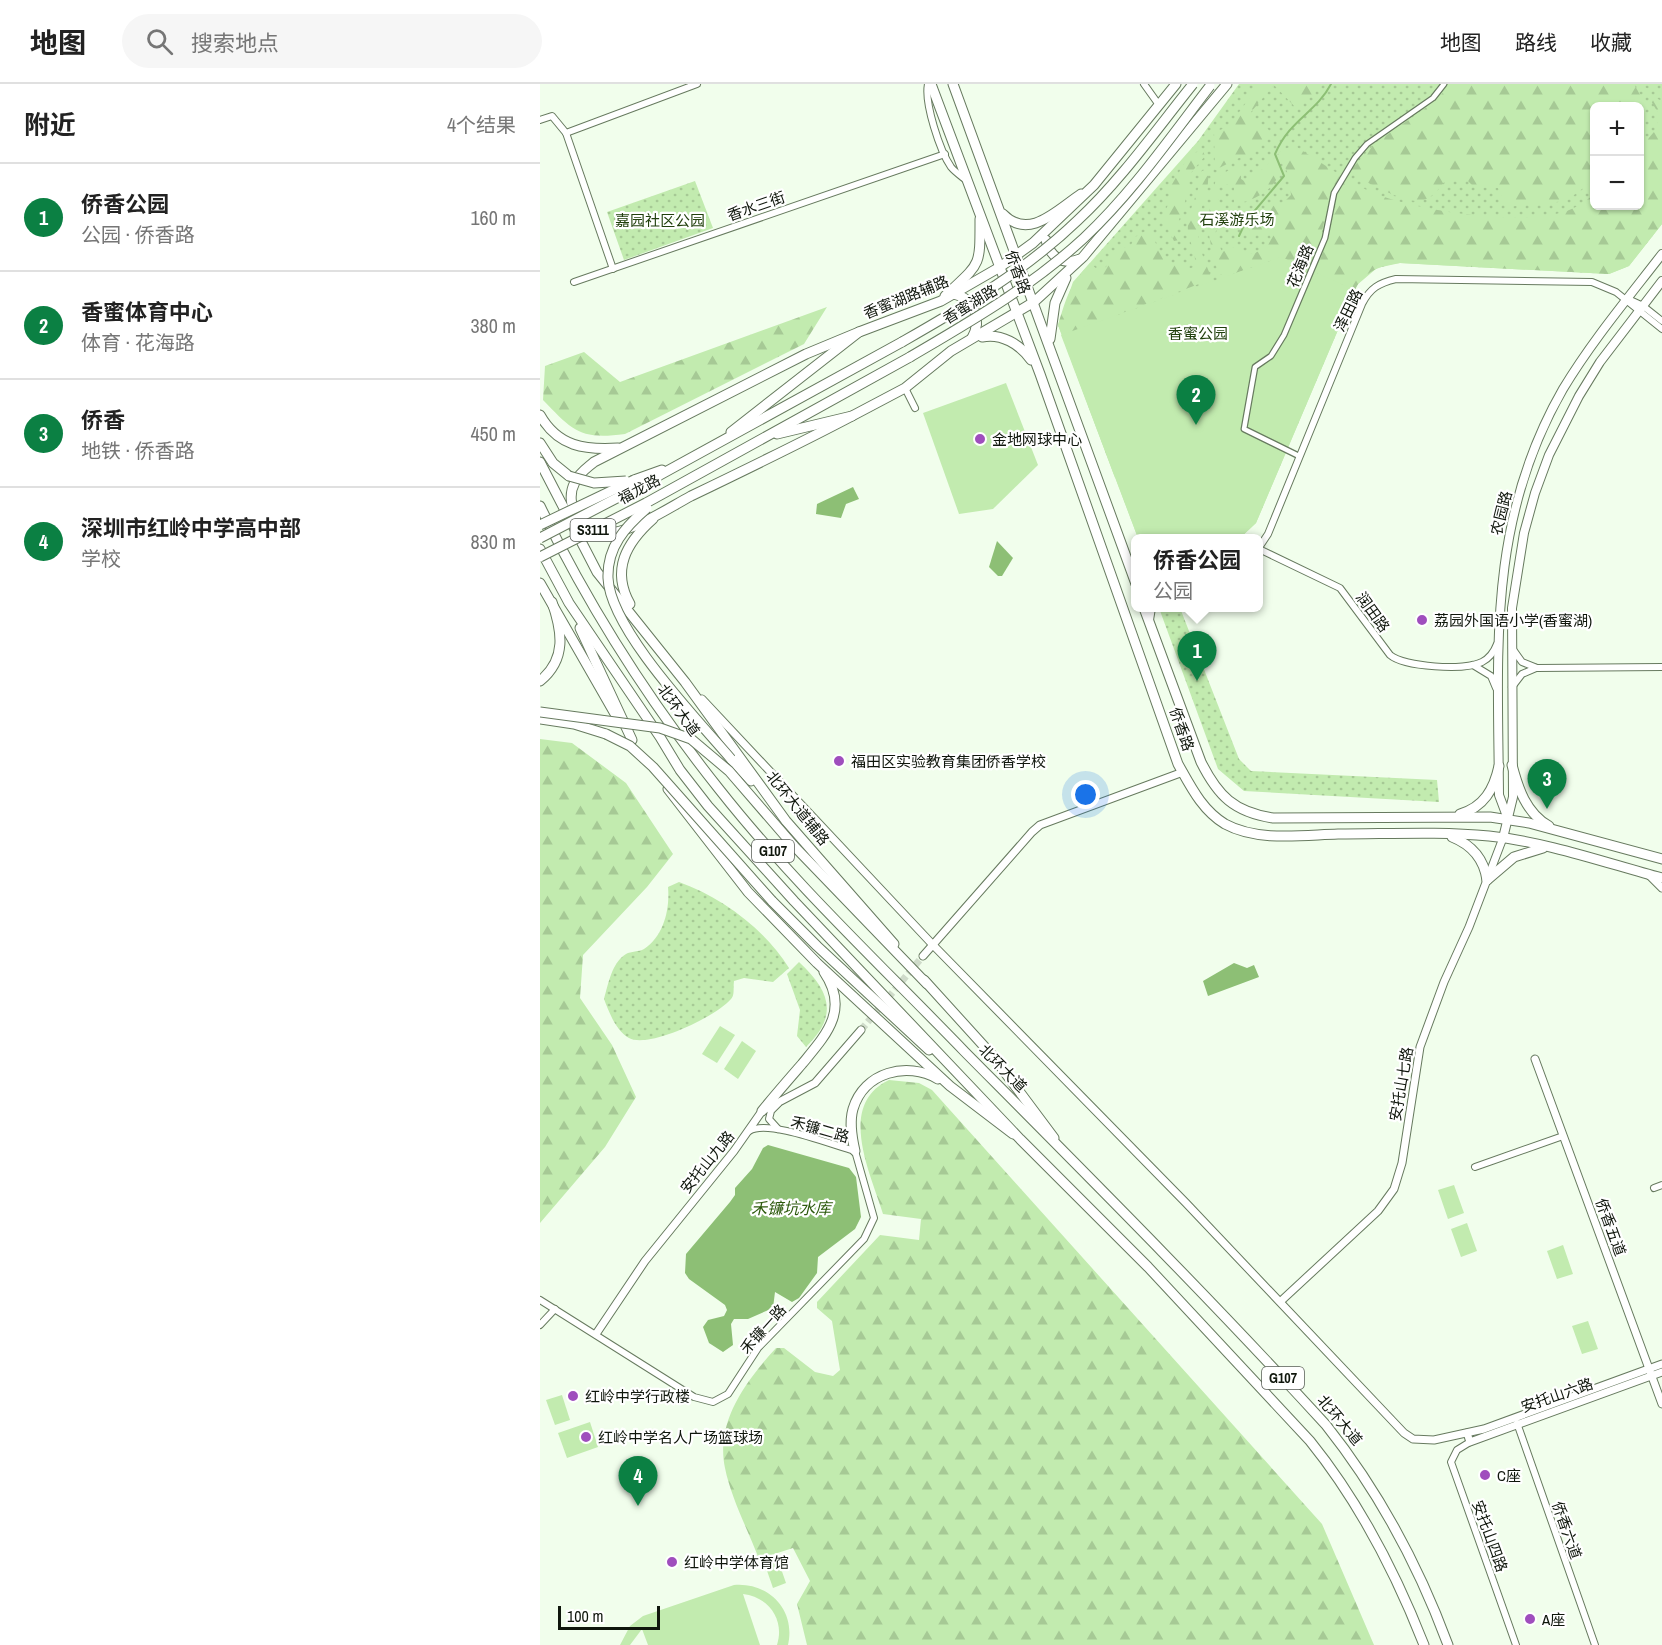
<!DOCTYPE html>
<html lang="zh">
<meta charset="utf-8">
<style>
:root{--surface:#fff;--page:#f6f6f6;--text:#222;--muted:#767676;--line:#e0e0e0;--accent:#0b8043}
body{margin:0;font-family:"Archivo Narrow","Noto Sans SC",sans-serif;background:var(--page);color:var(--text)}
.controls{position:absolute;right:18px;top:18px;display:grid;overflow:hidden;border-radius:9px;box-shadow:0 2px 4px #0004}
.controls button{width:54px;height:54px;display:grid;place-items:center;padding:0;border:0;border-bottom:2px solid var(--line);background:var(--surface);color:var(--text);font:30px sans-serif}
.scale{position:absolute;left:18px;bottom:15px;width:102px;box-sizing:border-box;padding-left:6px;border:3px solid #0f160c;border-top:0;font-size:16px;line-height:21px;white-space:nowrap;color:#0f160c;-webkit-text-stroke:4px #fff;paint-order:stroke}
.you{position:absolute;left:546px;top:711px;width:21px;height:21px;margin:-15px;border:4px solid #fff;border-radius:50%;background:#1a73e8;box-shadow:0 0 0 9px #1a73e833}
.badge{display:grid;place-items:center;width:39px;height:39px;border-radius:50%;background:var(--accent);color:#fff;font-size:20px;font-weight:700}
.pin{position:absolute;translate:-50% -50px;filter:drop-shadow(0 2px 3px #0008)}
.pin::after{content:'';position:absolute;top:32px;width:21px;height:18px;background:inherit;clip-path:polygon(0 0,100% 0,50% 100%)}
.popup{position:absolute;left:591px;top:450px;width:132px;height:78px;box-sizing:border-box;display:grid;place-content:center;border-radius:9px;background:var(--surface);filter:drop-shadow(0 2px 4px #0005);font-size:20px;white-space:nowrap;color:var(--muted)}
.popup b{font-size:22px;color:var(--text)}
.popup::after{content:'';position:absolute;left:50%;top:100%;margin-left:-12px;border:12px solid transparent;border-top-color:var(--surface)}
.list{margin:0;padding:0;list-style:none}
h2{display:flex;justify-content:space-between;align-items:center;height:78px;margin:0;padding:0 24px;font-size:26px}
h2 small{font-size:20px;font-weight:400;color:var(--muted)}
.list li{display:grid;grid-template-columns:39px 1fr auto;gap:18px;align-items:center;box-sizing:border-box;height:108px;padding:0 24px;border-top:2px solid var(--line)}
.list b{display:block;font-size:22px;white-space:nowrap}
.list p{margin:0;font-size:20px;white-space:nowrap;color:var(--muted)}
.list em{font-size:20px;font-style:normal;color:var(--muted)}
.icon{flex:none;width:33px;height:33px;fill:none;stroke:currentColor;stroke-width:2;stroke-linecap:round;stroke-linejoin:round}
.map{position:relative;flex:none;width:1122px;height:1561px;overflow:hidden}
header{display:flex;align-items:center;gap:36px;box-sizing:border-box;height:84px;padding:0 30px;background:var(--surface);border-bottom:2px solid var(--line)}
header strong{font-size:28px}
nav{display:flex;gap:33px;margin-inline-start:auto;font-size:21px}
.search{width:420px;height:54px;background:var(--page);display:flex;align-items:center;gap:15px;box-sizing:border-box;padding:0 21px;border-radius:33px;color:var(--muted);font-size:22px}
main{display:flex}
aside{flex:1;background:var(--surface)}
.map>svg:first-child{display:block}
</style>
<header>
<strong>地图</strong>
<div class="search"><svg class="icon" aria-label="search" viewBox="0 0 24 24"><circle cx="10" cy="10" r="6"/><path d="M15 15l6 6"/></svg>搜索地点</div>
<nav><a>地图</a><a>路线</a><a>收藏</a></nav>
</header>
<main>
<aside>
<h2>附近<small>4个结果</small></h2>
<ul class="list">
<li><span class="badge">1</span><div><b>侨香公园</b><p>公园 · 侨香路</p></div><em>160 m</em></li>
<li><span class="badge">2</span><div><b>香蜜体育中心</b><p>体育 · 花海路</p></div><em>380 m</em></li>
<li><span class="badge">3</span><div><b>侨香</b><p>地铁 · 侨香路</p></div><em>450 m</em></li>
<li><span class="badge">4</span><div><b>深圳市红岭中学高中部</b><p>学校</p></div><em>830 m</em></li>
</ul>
</aside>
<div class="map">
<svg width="1122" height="1561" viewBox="0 0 1122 1561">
<defs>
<pattern id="grass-dots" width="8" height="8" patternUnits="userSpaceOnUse" patternTransform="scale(1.5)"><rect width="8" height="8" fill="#c2ebaf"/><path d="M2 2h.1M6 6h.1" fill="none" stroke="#a6c995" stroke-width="1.8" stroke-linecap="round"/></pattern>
<pattern id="forest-firs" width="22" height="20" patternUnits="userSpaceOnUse" patternTransform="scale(1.5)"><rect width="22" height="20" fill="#c2ebaf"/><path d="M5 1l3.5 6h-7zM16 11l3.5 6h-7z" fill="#a6c995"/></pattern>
</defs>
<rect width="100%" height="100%" fill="#f1feec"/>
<g fill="url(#grass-dots)" fill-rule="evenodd">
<path d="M699,0H1122V140L1089,182L1069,190L860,179L837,184L817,201L716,439L700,454H598L518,241L533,198L658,57ZM1054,22H1100V122H1054Z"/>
<path d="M155,97L173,144L84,176L67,128Z"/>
<path d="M619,524H640L699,675L711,687L897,696L899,718L704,707L678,685Z"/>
<path d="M139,798C181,813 225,845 249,884L233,898L204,894L194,897C193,903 195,911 191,915C177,932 109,965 89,954C76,947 69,928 64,915C68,901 72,878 86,870C91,867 99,868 104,865C124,852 130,825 128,803Z"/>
<path d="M259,878C290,907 299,931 266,963L257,952L260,926L247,890Z"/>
</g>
<g fill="url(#forest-firs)" fill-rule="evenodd">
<path d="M720,0H779L771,12L755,23L734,1L711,28L715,36L729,46L731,52L719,64L675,86L674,48L688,43Z"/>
<path d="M910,0H1094L1105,20L1100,42V22H1054V96L1026,117L966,123L958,104L934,103L927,96L905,97C899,105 891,116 879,117C861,118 825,97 809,88L834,60L897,16Z"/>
<path d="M1102,2L1111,6L1110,11L1122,17V140L1089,182L1069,190L860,179C841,181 823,188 815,206L774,188L783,169L803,93C814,99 825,106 836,110C879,127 978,142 1023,128C1035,125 1045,118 1054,110V122H1100V64L1114,48L1120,32Z"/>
<path d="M755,62L800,91C785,120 783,155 770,186L741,173L693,190H679L673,173L667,139L676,94L702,78L701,95L708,99L743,65ZM743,79L749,92L751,111L744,118L725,124V135C716,139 708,141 709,152L729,149L731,154L727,163L713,170L692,163L682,168L675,150L681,131L677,102L694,99V119C713,120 745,99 739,80Z"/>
<path d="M662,65L665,72L650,90L645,118L636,145L639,156L634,157L622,133L631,115V102L648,73Z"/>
<path d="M667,85C672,104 660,122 658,140C656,159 665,178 672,195L559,238L575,394L518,241C527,212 529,202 550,179L559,187L564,186L576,167L591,161L595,153L606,147L611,149L626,181L634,180L639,175L648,185L654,183C658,170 649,159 648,147C646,126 661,107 662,87Z"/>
<path d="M287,223L264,260L85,350C40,356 33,347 3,316L5,282L44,268L80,298Z"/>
<path d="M0,655L32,659L86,699L133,770L107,803L43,871L40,914L72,961L96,1013L65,1063L0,1139Z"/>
<path d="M349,996L379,999L392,1006L782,1440L834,1561H267L257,1520L270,1497L253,1464L219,1475C208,1446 191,1414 185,1384C175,1337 207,1296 236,1264H244L275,1288L293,1292L300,1286L292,1237L277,1224V1218L340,1151L379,1156L381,1135L343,1130C331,1090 296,1021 349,996Z"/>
</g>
<g fill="#c2ebaf">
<path d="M741,173L815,206L716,439L700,454H598L521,251Z"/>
<path d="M466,299L498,381L453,425L419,430L383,329Z"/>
<path d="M180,942L195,951L177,979L162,970Z"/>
<path d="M202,957L216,967L198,995L184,985Z"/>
<path d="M914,1101L924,1129L908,1135L898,1106Z"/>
<path d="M927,1139L937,1167L921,1173L911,1145Z"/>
<path d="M1023,1161L1033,1190L1017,1195L1007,1167Z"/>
<path d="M1048,1237L1058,1265L1042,1270L1032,1242Z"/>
<path d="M22,1311L30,1336L15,1341L6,1316Z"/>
<path d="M50,1338L58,1363L27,1374L18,1349Z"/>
<path d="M238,1476L246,1499L233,1504L225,1481Z"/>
<path d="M194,1501C229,1498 256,1526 248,1561H237C245,1536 229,1513 203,1510L220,1561H108L102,1545L90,1561H80L90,1542L103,1532Z"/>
</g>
<g fill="#8dbf75">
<path d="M313,403L319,415L306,420L301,434L276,430L277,420Z"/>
<path d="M457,457L473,474L462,492H458L449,483Z"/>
<path d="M694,879L707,884L714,881L719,893L668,912L663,897Z"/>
<path d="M228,1061L309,1084L316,1093L321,1133L315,1145L278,1173L277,1189L259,1214L252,1218L235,1208L233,1224L208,1235H194L191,1240L193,1261L183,1268L169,1259L163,1243L168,1236L184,1232L187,1226L185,1221L149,1195L145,1189L146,1170L190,1118L195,1111V1104L212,1085L223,1064Z"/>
</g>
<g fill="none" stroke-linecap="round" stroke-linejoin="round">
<path stroke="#8dbf75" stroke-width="2" d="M699,152L706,137L744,92L735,70C750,35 776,29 791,0"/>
<path stroke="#cfdbca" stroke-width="7" stroke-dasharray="7 3.5" stroke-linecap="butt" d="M321,946L383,872"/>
<defs>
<path id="pedestrian" d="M759,372L704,345L715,283L731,272L744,251L785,154L794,109L815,74L827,60L893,14L904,0"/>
<g id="minor">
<path d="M388,0C384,19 400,67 411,83C415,88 421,92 426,96"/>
<path d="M604,0L619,21"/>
<path d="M0,36L12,32L26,49L157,0"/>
<path d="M26,49L73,185"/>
<path d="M34,198L405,70"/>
<path d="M1090,216L1103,222L1122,237"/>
<path d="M365,304L375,324"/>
<path d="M718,465L728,450L822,220C830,204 839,199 856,195L1052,198L1076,208L1122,245"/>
<path d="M719,465L800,504L850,571C864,583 925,587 942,578C950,574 954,568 957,560"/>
<path d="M610,536L612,524"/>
<path d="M972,564L982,578L997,584L1122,583"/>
<path d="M933,581L951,592L956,604"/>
<path d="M972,603L982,590L996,584"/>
<path d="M238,1045L229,1035L231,1027L238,1020"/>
<path d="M935,1083L1023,1052"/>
<path d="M1114,1104L1122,1101"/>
<path d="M0,1216L154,1313L173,1318L188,1310L218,1264L324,1155L334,1134L315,1067C292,1061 228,1035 209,1047"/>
<path d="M0,1241L15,1225"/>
<path d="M977,1339L1055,1561"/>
<path d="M930,1358L917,1366L911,1378L976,1561"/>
</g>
<g id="tertiary">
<path d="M162,615L393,861L646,1119L864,1349L873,1355L894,1356L944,1345L1122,1280"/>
<path d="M1110,792L1122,804"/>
<path d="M383,872L492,748L500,741L643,688"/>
<path d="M995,975L1122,1320"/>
<path d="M741,1217L838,1127L854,1105L862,1079L880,963L904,898L929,843L963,754"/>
<path d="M56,1250L105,1177L194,1067L222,1027L275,999L321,946"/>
<path d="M927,1349L930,1358L1122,1288"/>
</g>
<g id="secondary">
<path d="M968,735L959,711C958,566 947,437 1023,305C1052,257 1088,214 1122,170"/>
<path d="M963,754L973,713L972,524L984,449L995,409L1009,371L1039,312L1060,278L1122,197"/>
</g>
<g id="primary">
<path d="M391,0L500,290L638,680C651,703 662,726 685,740C718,758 763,751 798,750C848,750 899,747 949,752C1007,758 1066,779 1122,794"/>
<path d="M413,0L596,500"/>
<path d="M463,130C489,157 517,126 541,110"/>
<path d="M506,156C510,173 523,182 540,175"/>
<path d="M414,210C435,215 442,236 432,254"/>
<path d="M405,212C441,178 440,184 440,135"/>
<path d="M442,253C461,249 480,260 491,276"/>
<path d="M510,255L515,219L526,194"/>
<path d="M0,331C18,363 45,366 78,364"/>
<path d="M312,332C259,360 205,386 151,412C127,425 99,444 72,449C44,454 22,422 35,398C39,389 47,384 54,378L266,270L319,248"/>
<path d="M191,348L319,248L401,217L460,183L493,159L554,101L636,0"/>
<path d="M237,350L312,332L365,304L411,267L494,218L543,173L687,0"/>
<path d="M0,359L13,379L29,392"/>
<path d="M0,378L57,488L145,598L246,737L354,860"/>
<path d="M94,396L122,386"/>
<path d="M0,499L78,635"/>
<path d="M90,520C71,486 86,459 113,435"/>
<path d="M604,524L661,678C678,712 694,728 733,734L950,733L989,739L1122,775"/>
<path d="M191,675L211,697"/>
<path d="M972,681C978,704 986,729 1009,742"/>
<path d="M128,705L208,808L277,879L410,1002L473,1050"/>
<path d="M920,730C944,723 954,705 959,682"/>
<path d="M912,753C932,761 944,775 947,796"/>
<path d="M947,796L974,773L1003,764"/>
<path d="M384,896L452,971L514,1054"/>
<path d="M222,1027C235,1011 249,995 262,980C286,951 310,926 284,888"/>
<path d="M315,1067C312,1054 309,1039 313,1025C324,988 367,977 398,995"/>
</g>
<g id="trunk">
<path d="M0,379L1,381"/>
<path d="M98,403L362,258"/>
<path d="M106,419L370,273"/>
<path d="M0,422C49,523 109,617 179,705C253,799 342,882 425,968C547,1091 669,1213 786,1341C840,1409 878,1480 908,1561"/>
<path d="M0,465L29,519L120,653L140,686L168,722L254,817L480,1055L608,1183L770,1357C820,1419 855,1487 884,1561"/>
<path d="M40,544L92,656"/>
<path d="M0,597C27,575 22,547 12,518"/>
<path d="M0,635L34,640L66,650"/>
<path d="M253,761L387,900"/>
<path d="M232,817L277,862L389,966"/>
</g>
</defs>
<use href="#pedestrian" stroke="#677a5f" stroke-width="7"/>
<use href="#minor" stroke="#677a5f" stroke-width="8"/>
<use href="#tertiary" stroke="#677a5f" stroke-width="9"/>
<use href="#secondary" stroke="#677a5f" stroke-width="10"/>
<use href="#primary" stroke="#677a5f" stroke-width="11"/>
<use href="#trunk" stroke="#677a5f" stroke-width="11"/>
<use href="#pedestrian" stroke="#fff" stroke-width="4.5"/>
<use href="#minor" stroke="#fff" stroke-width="6"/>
<use href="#tertiary" stroke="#fff" stroke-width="7"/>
<use href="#secondary" stroke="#fff" stroke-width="8"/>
<use href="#primary" stroke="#fff" stroke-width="9"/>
<use href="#trunk" stroke="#fff" stroke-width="9"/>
<defs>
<g id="primary-bridge">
<path d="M29,392L54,399L86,397"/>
<path d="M107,424C85,443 67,463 68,494C70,545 157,635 191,675"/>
<path d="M0,441L94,396"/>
</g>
<g id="trunk-bridge">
<path d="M362,258C425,222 485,187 538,136C581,96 616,46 653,0"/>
<path d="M370,273C431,237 491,203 544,154C592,109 630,54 670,2"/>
<path d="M0,454L98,403"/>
<path d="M0,473L106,419"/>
<path d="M0,628L120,644L151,655L189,687L253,761"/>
<path d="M66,650L90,662L113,683L232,817"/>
</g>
</defs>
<use href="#primary-bridge" stroke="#677a5f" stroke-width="11" stroke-linecap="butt"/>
<use href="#trunk-bridge" stroke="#677a5f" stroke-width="11" stroke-linecap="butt"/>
<use href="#primary-bridge" stroke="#fff" stroke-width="9"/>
<use href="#trunk-bridge" stroke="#fff" stroke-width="9"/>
</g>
<g fill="#9f4ebd" stroke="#fff" stroke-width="2">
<circle cx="440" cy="355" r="6"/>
<circle cx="882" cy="536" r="6"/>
<circle cx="299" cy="677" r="6"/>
<circle cx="33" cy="1312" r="6"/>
<circle cx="46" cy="1353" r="6"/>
<circle cx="945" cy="1391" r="6"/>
<circle cx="132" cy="1478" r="6"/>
<circle cx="990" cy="1535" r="6"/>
</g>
<g text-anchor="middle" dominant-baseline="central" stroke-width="4.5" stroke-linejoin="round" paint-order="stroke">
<g fill="#fff" stroke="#575c55" stroke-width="1.5">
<rect x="30.5" y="435" width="45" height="22" rx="4.5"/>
<rect x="212" y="756" width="42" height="22" rx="4.5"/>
<rect x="722" y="1283" width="42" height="22" rx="4.5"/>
</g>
<g font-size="14" font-weight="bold" fill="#0f160c">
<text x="53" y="446">S3111</text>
<text x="233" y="767">G107</text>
<text x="743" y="1294">G107</text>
</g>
<g font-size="15" fill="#0f160c" stroke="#fff">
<text transform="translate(216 122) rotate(-19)">香水三街</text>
<text transform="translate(760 182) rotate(-68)">花海路</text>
<text transform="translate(478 188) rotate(70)">侨香路</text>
<text transform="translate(366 213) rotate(-22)">香蜜湖路辅路</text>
<text transform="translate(430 220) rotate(-31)">香蜜湖路</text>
<text transform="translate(808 226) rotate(-64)">泽田路</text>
<text transform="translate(99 405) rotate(-28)">福龙路</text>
<text transform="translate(961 429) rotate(-76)">农园路</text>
<text transform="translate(833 528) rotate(54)">润田路</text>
<text transform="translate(139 626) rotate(54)">北环大道</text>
<text transform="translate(642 645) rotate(71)">侨香路</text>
<text transform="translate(258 724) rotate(51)">北环大道辅路</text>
<text transform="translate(463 984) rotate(45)">北环大道</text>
<text transform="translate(861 1000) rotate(-80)">安托山七路</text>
<text transform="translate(280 1045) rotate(16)">禾镰二路</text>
<text transform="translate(167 1078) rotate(-51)">安托山九路</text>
<text transform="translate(1071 1143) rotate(70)">侨香五道</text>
<text transform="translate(223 1245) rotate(-48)">禾镰一路</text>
<text transform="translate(1017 1311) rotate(-19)">安托山六路</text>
<text transform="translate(800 1336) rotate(50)">北环大道</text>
<text transform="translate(1027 1446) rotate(71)">侨香六道</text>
<text transform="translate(950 1452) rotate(70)">安托山四路</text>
</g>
<g font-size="15" fill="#21400d" stroke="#fff">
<text x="697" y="135">石溪游乐场</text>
<text x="120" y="136">嘉园社区公园</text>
<text x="658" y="249">香蜜公园</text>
</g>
<g font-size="15" fill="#0f160c" stroke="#fff" text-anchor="start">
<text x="452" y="355">金地网球中心</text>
<text x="894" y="536">荔园外国语小学(香蜜湖)</text>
<text x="311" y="677">福田区实验教育集团侨香学校</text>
<text x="45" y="1312">红岭中学行政楼</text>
<text x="58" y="1353">红岭中学名人广场篮球场</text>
<text x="957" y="1391">C座</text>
<text x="144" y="1478">红岭中学体育馆</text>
<text x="1002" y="1535">A座</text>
</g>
<g font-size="16" font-style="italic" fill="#2c590c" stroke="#fff">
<text x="251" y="1124">禾镰坑水库</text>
</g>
</g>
</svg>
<div class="controls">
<button>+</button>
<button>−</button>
</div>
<div class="scale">100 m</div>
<div class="you"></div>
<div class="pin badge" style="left:657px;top:597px">1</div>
<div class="popup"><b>侨香公园</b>公园</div>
<div class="pin badge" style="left:656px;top:341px">2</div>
<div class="pin badge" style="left:1007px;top:725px">3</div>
<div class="pin badge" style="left:98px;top:1422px">4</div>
</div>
</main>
